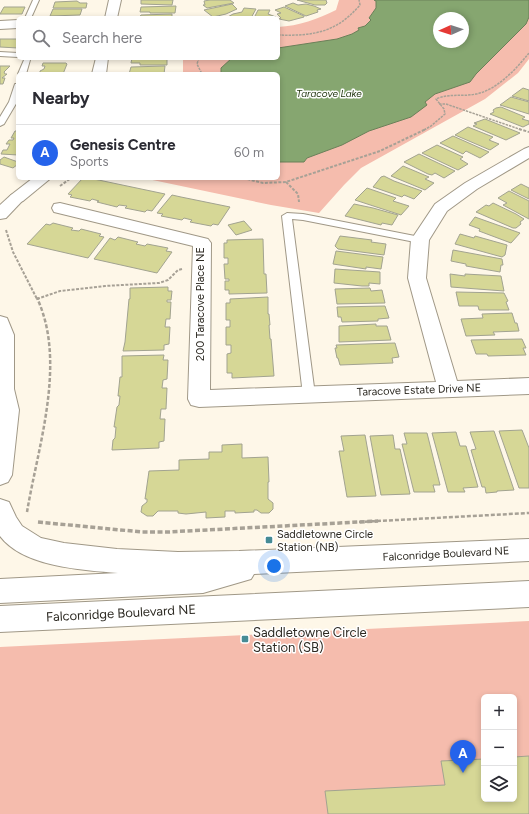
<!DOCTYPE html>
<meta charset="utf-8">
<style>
:root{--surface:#fff;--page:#f7f7f7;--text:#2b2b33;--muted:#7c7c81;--line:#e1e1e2;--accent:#2563eb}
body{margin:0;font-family:Figtree,sans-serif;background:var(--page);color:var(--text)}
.controls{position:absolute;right:12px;bottom:12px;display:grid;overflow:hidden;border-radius:6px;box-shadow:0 2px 6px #0003}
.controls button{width:36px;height:36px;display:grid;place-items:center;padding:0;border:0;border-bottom:1px solid var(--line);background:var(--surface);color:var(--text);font:20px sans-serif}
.compass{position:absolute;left:433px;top:12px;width:36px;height:36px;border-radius:50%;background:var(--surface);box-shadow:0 2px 6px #0003;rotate:267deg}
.you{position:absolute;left:274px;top:566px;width:14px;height:14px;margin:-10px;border:3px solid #fff;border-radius:50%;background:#1a73e8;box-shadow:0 0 0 6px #1a73e833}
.badge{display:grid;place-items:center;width:26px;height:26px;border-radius:50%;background:var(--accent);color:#fff;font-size:13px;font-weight:700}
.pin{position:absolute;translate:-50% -33px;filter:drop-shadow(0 1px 2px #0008)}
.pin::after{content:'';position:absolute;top:21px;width:14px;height:12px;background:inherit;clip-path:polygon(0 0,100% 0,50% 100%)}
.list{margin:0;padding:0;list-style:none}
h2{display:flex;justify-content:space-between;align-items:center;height:52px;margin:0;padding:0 16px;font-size:17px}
h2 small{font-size:13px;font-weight:400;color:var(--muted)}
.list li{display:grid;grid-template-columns:26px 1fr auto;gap:12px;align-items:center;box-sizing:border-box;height:56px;padding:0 16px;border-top:1px solid var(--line)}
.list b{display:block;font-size:15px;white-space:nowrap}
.list p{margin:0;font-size:13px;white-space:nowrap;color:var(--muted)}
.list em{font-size:13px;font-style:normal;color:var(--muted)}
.icon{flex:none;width:22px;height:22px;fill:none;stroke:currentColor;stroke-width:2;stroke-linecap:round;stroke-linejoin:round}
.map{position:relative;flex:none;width:529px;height:814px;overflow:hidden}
.search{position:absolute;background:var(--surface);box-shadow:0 2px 6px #0003;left:16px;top:16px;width:264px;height:44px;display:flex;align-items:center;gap:10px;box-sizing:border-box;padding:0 14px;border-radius:6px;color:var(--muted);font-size:15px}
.panel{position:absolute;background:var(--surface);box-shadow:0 2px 6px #0003;left:16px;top:72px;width:264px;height:108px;border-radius:6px}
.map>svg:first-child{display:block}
</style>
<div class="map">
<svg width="529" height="814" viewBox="0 0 529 814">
<rect width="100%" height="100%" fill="#fef7e8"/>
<g fill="#f5bcad" fill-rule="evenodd">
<path d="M339,0H529V59L518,73L485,99L361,168L344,185L319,213L271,205L143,178H278V74H183V58H278V27C299,26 318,19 336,10ZM439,18H463V42H439Z"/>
<path d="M529,621V814H0V647ZM484,697H514V799H484Z"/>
</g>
<path fill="#86a670" stroke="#6b8059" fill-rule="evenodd" d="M374,0H529V17L526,24L476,74L470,82L435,94L425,102L427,105L411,117L369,131L342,145L307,158L304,162H278V74H221V68L232,58H278V48L337,39L352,34L359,30L358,28L365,26L371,20L369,18L376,8V1ZM439,18H463V42H439Z"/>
<g fill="#d6d796" stroke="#a2a390">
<path d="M141,0H173L172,5L141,4Z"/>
<path d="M210,0H230L234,3L207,8L203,5H205L204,1Z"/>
<path d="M297,0H326L327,3L325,5H315Z"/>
<path d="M77,1L80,3H87L86,8H53L55,2Z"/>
<path d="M293,3L298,5L306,4L314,6L321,9L317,10L318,12L306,16L285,6Z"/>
<path d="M232,4L237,9L226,14L213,17L204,10Z"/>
<path d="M176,6L175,13H150V12H140L141,7Z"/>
<path d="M4,7H25L22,14H0Z"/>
<path d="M284,7L304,16V17L289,21L279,19L281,18L277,14L281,13L275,10Z"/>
<path d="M244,8L256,9L251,18H226L233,14L242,12Z"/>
<path d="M53,9H82L80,15L50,16Z"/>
<path d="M258,10H270L268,14L276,17L254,18Z"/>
<path d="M172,14V18H139L141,15Z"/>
<path d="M0,39H18V48L0,47Z"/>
<path d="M132,58H167V65H140V63H131Z"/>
<path d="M43,63H66L67,64L63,74H40V71L44,69L45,66H42Z"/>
<path d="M0,66H10L4,72L5,74H7L2,78H5L3,84H0Z"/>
<path d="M165,66L164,74H129L131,67Z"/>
<path d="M523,88L529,90V101L512,96Z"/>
<path d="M511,97L529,102V114L500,105Z"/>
<path d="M501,107L525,117L522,119L529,121V124L523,127L490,114L494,112L493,110L496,108Z"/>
<path d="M485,119L520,133L506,140L473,126L477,124L474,123Z"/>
<path d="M468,127L493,137L489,140L499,144L490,150L455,135Z"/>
<path d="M15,131H18V155L1,154L3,150H7L10,144H6L9,140H13L14,138H11Z"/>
<path d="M453,136L489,152L480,158L466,151L463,154L440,143Z"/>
<path d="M437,145L463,157L460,159L468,164L458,170L422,153Z"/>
<path d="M419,154L455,171L444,178L435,173L432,175L428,174L404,162Z"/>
<path d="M4,157L18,162V164L13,168L0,164V160Z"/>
<path d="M403,166L429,177L425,179L434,183L425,190L391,176Z"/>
<path d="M384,176L394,181L422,191L414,199L404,195L402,197L373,187L381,177Z"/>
<path d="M83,178H89L165,194L152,211L147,210L145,212L125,208L127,206L119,205L117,207L97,202L99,201L92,199L90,201L70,197L72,195L68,194Z"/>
<path d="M521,184L529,188V199L511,190Z"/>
<path d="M367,188L396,198L393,201L409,206L401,215L355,200Z"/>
<path d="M509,191L529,201V219L503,205L507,203L498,198Z"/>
<path d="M172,195L181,197L230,207L218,225L213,224L211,226L190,222L192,220L184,218L182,220L161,216L163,214L157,213Z"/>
<path d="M493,203L516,214L524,219L520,222L521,224L516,228H513L476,212L486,205L489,206Z"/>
<path d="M354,204L373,208L398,215L392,225L382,223L381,225L345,216Z"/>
<path d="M475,217L520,233L511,243L479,231L480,229L469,225Z"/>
<path d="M244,221L252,230L236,235L228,225Z"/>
<path d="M53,223L73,228L71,230L79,231L81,229L101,234L99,236L104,237L88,258L27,244L46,224L50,225Z"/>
<path d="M460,234L474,238L475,236L507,245L505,255L502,257L455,244Z"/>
<path d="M340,236L372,240L371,242L386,244L384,255L338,249L335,246Z"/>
<path d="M118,237L138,242L136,244L145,246L147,244L168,248L166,251L172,252L157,273L94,259L110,238L115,240Z"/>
<path d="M263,239L264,274H266L267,293L229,294V290H225V281H229V279H225L224,264H228V258H224V243H227V240Z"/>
<path d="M453,250L502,259L503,265H501L500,272L466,266V264L451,261Z"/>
<path d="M336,251L383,257L381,269L366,267V269L333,264Z"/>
<path d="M335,269L380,272V284L369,283V286H362L334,283Z"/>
<path d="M450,274L465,276V274L501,276L504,291L451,287Z"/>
<path d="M168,287V291H172L171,300H167V302H171L170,319H166L165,327H170L169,344L164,345V350L123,351L125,342L129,299H130V288Z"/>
<path d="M370,288L371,291L382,290L385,303L337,304L335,289Z"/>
<path d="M456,292L504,293L508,301L506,302L509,310H479L478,306H459Z"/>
<path d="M268,297V314H269L270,325H269L270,339H271L274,376L232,378V373H227V354L231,353V345H226V327H230V320H226V303H230V299Z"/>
<path d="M385,306L389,318L378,319V321L342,322L341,317H338L337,307Z"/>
<path d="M512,313L515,323H517L519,331L493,332L495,335L466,336L461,319L483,318L482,314Z"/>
<path d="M376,324V326H387L391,340L339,342V326Z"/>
<path d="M522,339L526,348H523L526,355L488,356L487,354H476L471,340Z"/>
<path d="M395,343L399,357L392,358L393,363L340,365L338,358H337L335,348H337L336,345Z"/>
<path d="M164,355L163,360H168L167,379L163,380L162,388H167L166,409H161L160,419H165L164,441L159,442V448L112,450L113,440L115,438L116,427H114L117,407L119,405L120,396H118L120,377H122V356Z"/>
<path d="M522,430L529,448V488H519L499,431Z"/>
<path d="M494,431L514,490L497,491V492L486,493L485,487H482L471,450L476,449L470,432Z"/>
<path d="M456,432L460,446H466L478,487L463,488L465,492H448L432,433Z"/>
<path d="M404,433H427L440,485H433L435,492H414L402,444H407Z"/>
<path d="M365,435L376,496L347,497L339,451H344L341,436Z"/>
<path d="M393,435L395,449H400L410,494L381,495L370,436Z"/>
<path d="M242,444V458L268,457L269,482H268V499L273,503V509L269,513H261L257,510H254V512L235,513V511H225V517L206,518V512L186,514L178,513V511H158L153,516H147L141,512L142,506L147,502V499H145L149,471L179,470V460L209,459V452H222V445Z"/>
<path d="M529,756V814H328L325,791L445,785L441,761L484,759V799H514V757Z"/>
</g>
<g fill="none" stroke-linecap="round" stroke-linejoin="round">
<defs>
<g id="service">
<path d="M33,0H39L31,18H25Z"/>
<path d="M0,52L18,53V57L0,56Z"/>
<path d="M23,58H29L30,60L26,74H18L24,60Z"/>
<path d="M15,84H18L17,102L4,124L0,126V117L9,102Z"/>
<path d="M287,213L303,214L420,237L425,240L420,243L303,220L292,219L315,395L313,398L309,399L305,398L303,395L282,216Z"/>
</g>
<g id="minor">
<path d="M18,20V28L0,29V21Z"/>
<path d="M529,147V158L477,189L447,211L429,240L426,278L457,381L529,378V394L199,407L191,405L188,399L193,246L54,212L52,208L54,204L60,203L208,239L211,243L210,390L436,382L408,278L411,240L435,204L465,183L524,149Z"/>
</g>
<g id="tertiary">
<path d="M109,0H121L117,18H105Z"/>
<path d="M96,58H108L106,74H92Z"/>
<path d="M33,178H51L23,201L17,203L11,201L9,198L11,195Z"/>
</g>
<g id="secondary">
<path d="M17,193L23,195L25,198L6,218L0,219V205L11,195Z"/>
<path d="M0,316L7,318L14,335V389L19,410L12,475L8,482L0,485Z"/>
<path d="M0,499L9,502L16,517L22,526L41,538L64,543L117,549L178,552L239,551L529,539V561L254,574L251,579L203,593L0,603V579L118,573C83,570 23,567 0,536Z"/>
<path d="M529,581V607L0,632V606Z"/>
</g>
</defs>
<use href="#service" stroke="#a09887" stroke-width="2"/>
<use href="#minor" stroke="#a09887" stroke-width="2"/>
<use href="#tertiary" stroke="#a09887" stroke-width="2"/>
<use href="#secondary" stroke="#a09887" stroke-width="2"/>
<g stroke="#a7a196" stroke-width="1.5" stroke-dasharray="2.5 1" stroke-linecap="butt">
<path d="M278,35C313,36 336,33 360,5L359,0"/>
<path d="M199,58L197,64L202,74"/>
<path d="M439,104H446L522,130"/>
<path d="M424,130L431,126L445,114L444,109L436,99C449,93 462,97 476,94C497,90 516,69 529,53"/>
</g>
<g stroke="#a7a196" stroke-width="2" stroke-dasharray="3 1.5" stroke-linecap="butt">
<path d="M519,129L529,132"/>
<path d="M243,178L263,183L286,182L380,151L426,129"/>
<path d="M286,182L298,194L299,202"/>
<path d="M60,186L71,178"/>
<path d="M6,230L13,252L37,299"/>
<path d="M37,299L60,291L105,286L159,283L168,280L178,270L182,269"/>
</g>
<g stroke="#a7a196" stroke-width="2.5" stroke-dasharray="4 2" stroke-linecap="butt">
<path d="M37,299L39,298"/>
<path d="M27,512C38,446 67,362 37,298"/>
<path d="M359,522L529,513"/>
</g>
<path stroke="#a7a196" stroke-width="3.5" stroke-dasharray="5 2.5" stroke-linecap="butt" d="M38,522L142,532H168L378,521"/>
<use href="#service" fill="#fff" fill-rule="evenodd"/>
<use href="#minor" fill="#fff" fill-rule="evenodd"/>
<use href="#tertiary" fill="#fff" fill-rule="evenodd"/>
<use href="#secondary" fill="#fff" fill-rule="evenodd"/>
</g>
<g fill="#458b95" stroke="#fff" stroke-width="1.5">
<rect x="265" y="536" width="8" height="8" rx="2"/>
<rect x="241" y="635" width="8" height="8" rx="2"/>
</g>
<g text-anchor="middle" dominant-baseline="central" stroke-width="3" stroke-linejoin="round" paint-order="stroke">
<g font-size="10" font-style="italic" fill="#1c3109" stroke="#fff">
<text x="329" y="93">Taracove Lake</text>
</g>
<g font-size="11" fill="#2c2922" stroke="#fff">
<text transform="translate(200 304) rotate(-90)">200 Taracove Place NE</text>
<text transform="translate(419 390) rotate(-2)">Taracove Estate Drive NE</text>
<text transform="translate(446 554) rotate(-3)">Falconridge Boulevard NE</text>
</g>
<g font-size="11" fill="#2c2922" stroke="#fff" text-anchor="start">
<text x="277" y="534">Saddletowne Circle<tspan x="277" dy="13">Station (NB)</tspan></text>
</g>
<g font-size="13" fill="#2c2922" stroke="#fff">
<text transform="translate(121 613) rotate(-3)">Falconridge Boulevard NE</text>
</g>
<g font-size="13" fill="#2c2922" stroke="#fff" text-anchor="start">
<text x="253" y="632">Saddletowne Circle<tspan x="253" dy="15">Station (SB)</tspan></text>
</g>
</g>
</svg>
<div class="controls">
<button>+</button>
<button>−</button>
<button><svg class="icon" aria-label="layers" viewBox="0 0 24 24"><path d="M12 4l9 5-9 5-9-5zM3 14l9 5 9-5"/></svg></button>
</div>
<svg class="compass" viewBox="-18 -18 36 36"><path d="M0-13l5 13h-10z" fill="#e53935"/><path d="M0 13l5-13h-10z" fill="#7c7c81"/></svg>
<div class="you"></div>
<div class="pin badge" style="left:463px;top:773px">A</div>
<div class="search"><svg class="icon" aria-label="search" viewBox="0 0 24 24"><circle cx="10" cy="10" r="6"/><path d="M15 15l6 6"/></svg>Search here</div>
<section class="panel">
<h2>Nearby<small></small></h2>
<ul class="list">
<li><span class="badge">A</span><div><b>Genesis Centre</b><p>Sports</p></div><em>60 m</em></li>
</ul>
</section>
</div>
